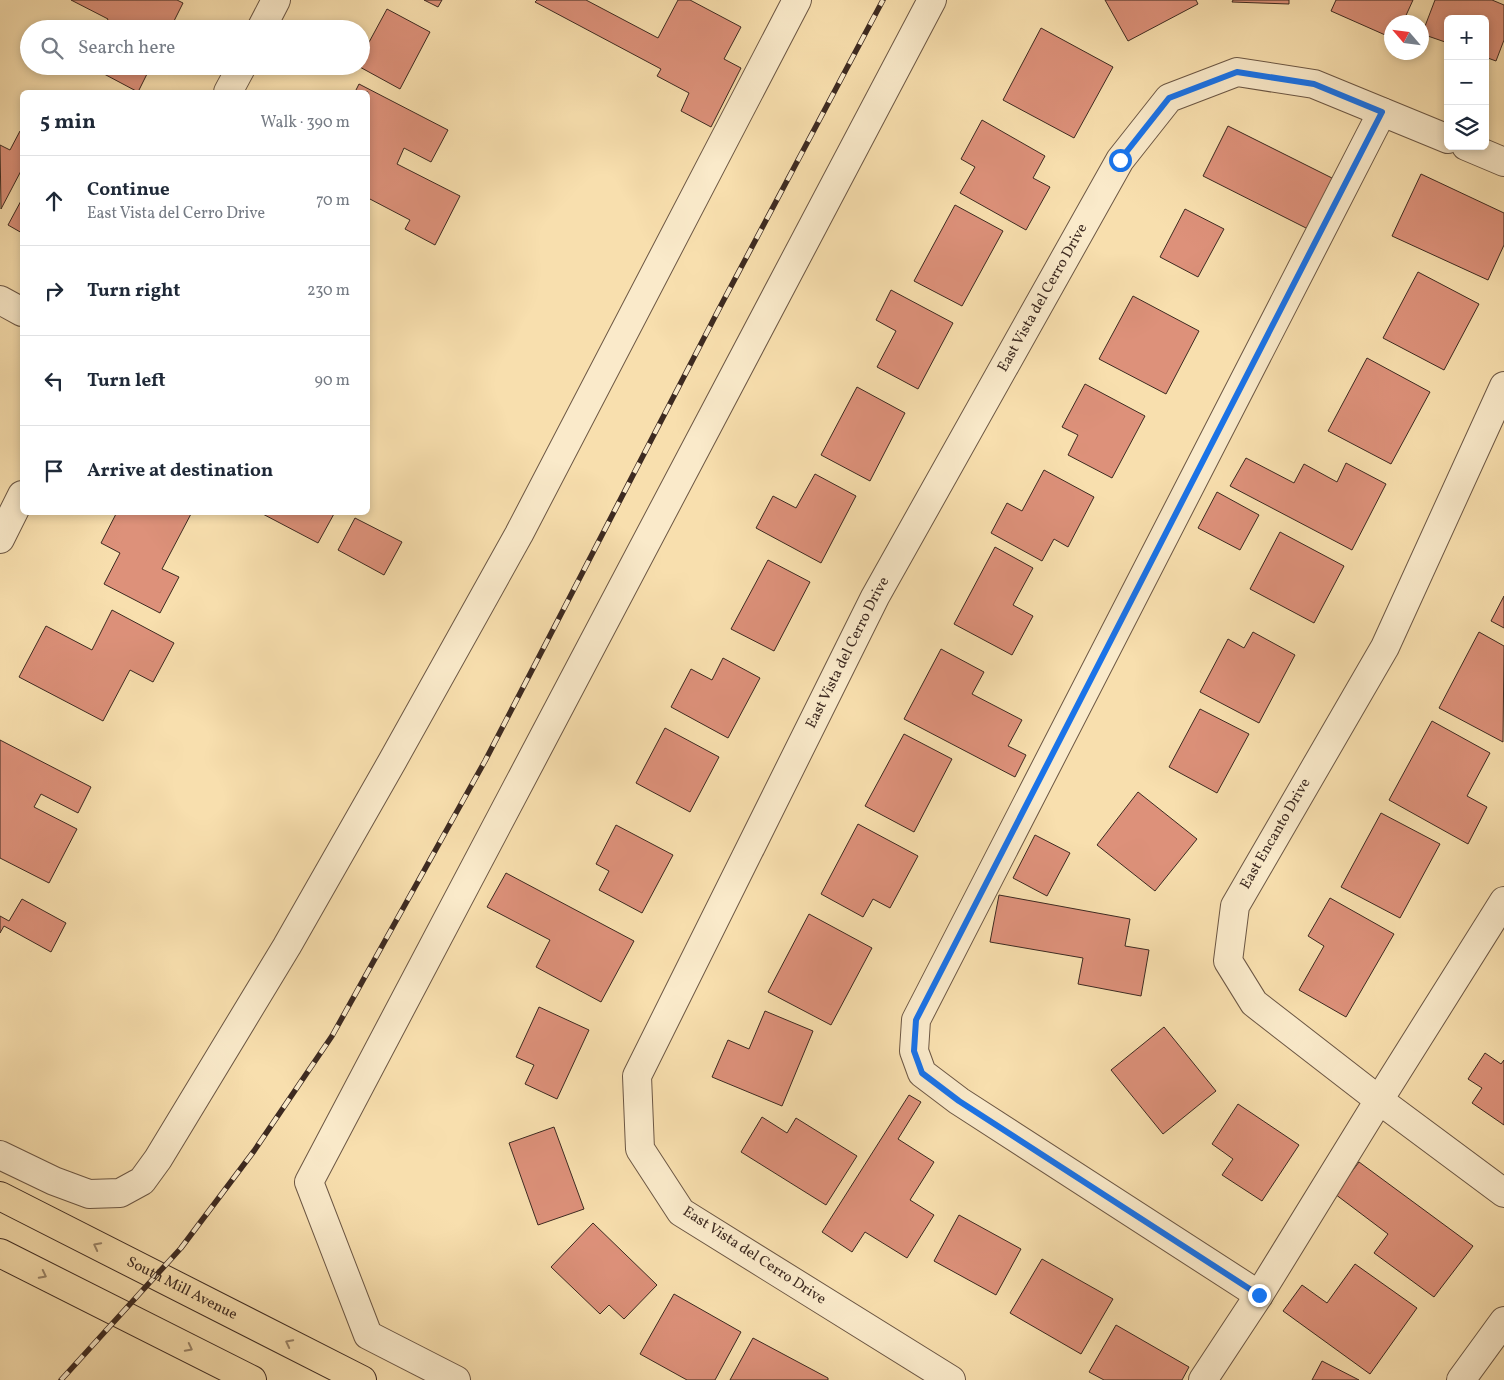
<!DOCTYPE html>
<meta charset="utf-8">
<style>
:root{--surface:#fff;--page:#f6f6f7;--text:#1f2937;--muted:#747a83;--line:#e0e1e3}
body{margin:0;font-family:Vollkorn,serif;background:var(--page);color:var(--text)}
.controls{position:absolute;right:15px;top:15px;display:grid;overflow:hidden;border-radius:8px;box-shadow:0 2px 8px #0003}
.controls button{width:45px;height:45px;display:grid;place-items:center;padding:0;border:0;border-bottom:1px solid var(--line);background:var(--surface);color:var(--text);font:25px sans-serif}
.compass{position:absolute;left:1384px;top:15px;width:45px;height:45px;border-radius:50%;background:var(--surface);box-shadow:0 2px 8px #0003;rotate:298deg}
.stop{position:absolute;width:15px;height:15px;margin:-11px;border:4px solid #1a73e8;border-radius:50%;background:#fff}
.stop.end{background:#1a73e8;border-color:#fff;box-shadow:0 1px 5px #0008}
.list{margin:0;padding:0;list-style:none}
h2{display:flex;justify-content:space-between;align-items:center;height:65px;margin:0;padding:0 20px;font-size:21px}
h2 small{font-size:16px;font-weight:400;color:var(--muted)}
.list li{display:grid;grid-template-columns:32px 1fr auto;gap:15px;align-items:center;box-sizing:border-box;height:90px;padding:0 20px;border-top:1px solid var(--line)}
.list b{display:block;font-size:19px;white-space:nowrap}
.list p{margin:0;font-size:16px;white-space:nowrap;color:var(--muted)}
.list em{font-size:16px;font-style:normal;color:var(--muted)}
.icon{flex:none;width:28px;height:28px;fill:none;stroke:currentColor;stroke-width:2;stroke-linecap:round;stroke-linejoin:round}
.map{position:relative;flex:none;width:1504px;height:1380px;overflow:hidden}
.search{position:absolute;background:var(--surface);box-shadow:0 2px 8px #0003;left:20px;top:20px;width:350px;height:55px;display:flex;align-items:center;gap:12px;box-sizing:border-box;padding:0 18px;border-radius:28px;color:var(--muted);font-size:19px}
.panel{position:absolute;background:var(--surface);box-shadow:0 2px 8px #0003;left:20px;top:90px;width:350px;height:425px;border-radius:8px}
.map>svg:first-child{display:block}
</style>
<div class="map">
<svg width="1504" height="1380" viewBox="0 0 1504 1380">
<rect width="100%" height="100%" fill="#f8dfae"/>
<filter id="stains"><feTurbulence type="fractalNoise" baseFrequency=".004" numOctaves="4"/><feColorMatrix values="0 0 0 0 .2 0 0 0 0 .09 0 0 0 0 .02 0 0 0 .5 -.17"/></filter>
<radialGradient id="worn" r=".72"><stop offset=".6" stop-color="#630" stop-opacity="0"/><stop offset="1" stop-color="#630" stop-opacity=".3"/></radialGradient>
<g fill="#dd917a" stroke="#3d2a21">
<path d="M71,0H177L183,3L170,29H103L108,19Z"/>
<path d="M424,0H442L438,7Z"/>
<path d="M537,0H586L658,38L678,0H690L741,27L724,59L741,68L711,127L681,111L689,93L657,76L661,69L535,2Z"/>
<path d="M1105,0H1196L1198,4L1128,41Z"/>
<path d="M1233,0H1289V4L1232,2Z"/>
<path d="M1336,0H1413L1403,22H1392V38L1331,11Z"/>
<path d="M1435,0H1492L1504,5V40L1496,61L1485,57V19H1448V43L1422,34Z"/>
<path d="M387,9L430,32L400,89L358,66H361V57Z"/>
<path d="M1041,28L1113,67L1074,138L1003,100Z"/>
<path d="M89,66H151L138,92Z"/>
<path d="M359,84L448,130L431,162L404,148L397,164L460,196L435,245L405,229L410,220L368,198V92H355Z"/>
<path d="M982,120L1045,156L1033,178L1050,187L1026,230L960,193L975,167L961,159Z"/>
<path d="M1228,126L1334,179L1308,229L1203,176Z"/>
<path d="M20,131L22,132V169L1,209L0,145L10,150Z"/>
<path d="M1421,174L1504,213V245L1488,280L1392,236Z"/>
<path d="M22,199V233L8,225Z"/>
<path d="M955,205L1003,231L962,306L914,281Z"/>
<path d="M1185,209L1224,229L1198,277L1160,257Z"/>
<path d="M1418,272L1479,304L1444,370L1383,338Z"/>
<path d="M891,290L953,323L918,389L877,367L896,331L876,320Z"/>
<path d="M1133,296L1199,331L1166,394L1099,359Z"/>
<path d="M1367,358L1430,392L1391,464L1328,431Z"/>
<path d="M1085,384L1145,416L1112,478L1068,455L1078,435L1062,427Z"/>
<path d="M857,387L905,413L870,481L821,455Z"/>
<path d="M1246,458L1294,483L1304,464L1337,482L1346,463L1386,484L1352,550L1230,486Z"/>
<path d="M1044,470L1094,497L1068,547L1054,539L1042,561L991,533L1007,503L1022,511Z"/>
<path d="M815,474L856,496L821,563L756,528L773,496L796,508Z"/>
<path d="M1217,492L1259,515L1240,550L1198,528Z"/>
<path d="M117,512H192L162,569L179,577L160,613L104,584L120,553L101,543Z"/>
<path d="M259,512H335L318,543Z"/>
<path d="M355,518L402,542L384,575L338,550Z"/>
<path d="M1280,532L1344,566L1314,623L1250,589Z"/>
<path d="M995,547L1033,568L1013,605L1033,616L1012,655L954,624Z"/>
<path d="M768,560L810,582L774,651L731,629Z"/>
<path d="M1504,596V628L1491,621Z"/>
<path d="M112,610L174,643L153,682L130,670L103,721L19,677L46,626L92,650Z"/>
<path d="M1253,632L1295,655L1259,723L1200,692L1228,639L1244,648Z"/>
<path d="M1479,632L1504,646L1503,742L1439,708Z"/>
<path d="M941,649L984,672L972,694L1022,720L1008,746L1026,755L1015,777L904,719Z"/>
<path d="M723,658L760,678L728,738L671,707L691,669L712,680Z"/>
<path d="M1200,709L1249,734L1217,793L1169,767Z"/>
<path d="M1432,721L1490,753L1467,796L1487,807L1468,844L1389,800Z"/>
<path d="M665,728L719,757L690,812L636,783Z"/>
<path d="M904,734L952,759L914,832L865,806Z"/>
<path d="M0,740L91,787L78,813L41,794L34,807L77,829L49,883L0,858Z"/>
<path d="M1138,792L1197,839L1155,891L1097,845Z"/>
<path d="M1381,813L1440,844L1400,918L1341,887Z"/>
<path d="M858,824L918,856L890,908L873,899L863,917L821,894Z"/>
<path d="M616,825L673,855L642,913L599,890L609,871L596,864Z"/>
<path d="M1035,835L1070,853L1047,896L1013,878Z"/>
<path d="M506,873L634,941L601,1002L536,967L550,940L487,907Z"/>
<path d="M999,895L1130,919L1125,946L1149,950L1141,996L1078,984L1083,958L990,942Z"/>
<path d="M1330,898L1394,934L1346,1017L1299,990L1324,946L1308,936Z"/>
<path d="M22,899L66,923L51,952L4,926L0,933V916L9,921Z"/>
<path d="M809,914L872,948L831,1025L768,992Z"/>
<path d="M539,1007L589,1030L557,1099L525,1084L534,1065L516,1057Z"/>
<path d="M765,1011L813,1031L782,1106L712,1077L728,1040L749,1049Z"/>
<path d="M1164,1027L1216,1091L1163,1134L1111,1070Z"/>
<path d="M1485,1053L1501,1064L1504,1060V1125L1472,1103L1482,1088L1468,1079Z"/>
<path d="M909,1095L921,1102L898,1139L934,1162L910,1200L934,1215L907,1258L865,1232L852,1252L822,1232Z"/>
<path d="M1238,1104L1299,1145L1262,1201L1222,1175L1233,1159L1212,1144Z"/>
<path d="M762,1117L787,1133L796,1118L857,1156L826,1205L741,1152Z"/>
<path d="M554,1127L584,1209L538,1225L509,1143Z"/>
<path d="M1359,1162L1473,1246L1434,1297L1374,1253L1388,1234L1335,1194Z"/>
<path d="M959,1215L1021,1249L996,1295L934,1261Z"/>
<path d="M593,1223L657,1285L624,1319L609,1305L600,1314L551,1267Z"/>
<path d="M1042,1259L1113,1299L1081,1354L1010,1313Z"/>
<path d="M1355,1264L1417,1308L1370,1374L1283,1311L1302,1285L1327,1303Z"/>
<path d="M674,1294L741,1332L715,1380H687L640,1354Z"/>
<path d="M1116,1325L1189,1367L1182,1380H1104L1089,1372Z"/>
<path d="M753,1338L828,1378V1380H730Z"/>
<path d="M1322,1361L1359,1380H1312Z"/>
</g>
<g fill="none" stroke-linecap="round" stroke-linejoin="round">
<defs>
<g id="minor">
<path d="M261,29L276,0"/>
<path d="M228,92L242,66"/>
<path d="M1466,146L1504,162"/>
<path d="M0,300L22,312"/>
<path d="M1504,386L1385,647L1235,906L1228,961L1254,1003L1379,1100L1504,1193"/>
<path d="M0,539L22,495"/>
<path d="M0,1155L54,1181L89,1194L120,1193L142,1181L158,1159L287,946L393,760L519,534L797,0"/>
<path d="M1259,1295L959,1101L922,1073L914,1051L916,1020L1382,112"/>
<path d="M456,1380L368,1335L309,1182L932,0"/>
<path id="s1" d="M951,1380L681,1212L640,1149L637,1076L875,597L1120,160L1169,98L1237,72L1314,84L1448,139"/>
<path d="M1203,1380L1259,1295L1379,1100L1504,901"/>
<path d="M1461,1380L1504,1321"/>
</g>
<g id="major">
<path id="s2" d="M0,1196L362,1380"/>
<path d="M0,1253L252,1380"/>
</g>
</defs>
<use href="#minor" stroke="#6c5744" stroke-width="30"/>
<use href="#major" stroke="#3d2a21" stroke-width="30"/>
<use href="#minor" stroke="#faeaca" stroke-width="28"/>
<use href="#major" stroke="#f8dfae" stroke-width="28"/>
<defs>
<path id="rail" d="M61,1380L181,1248L254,1151L332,1036L485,761L719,309L883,0"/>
</defs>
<use href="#rail" stroke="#3d2a21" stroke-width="5.5"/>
<use href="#rail" stroke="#faeaca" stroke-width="4" stroke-dasharray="11" stroke-linecap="butt"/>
</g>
<defs><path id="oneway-chevron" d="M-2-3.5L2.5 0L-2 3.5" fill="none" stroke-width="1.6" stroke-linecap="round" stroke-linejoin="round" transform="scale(1.25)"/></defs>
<g stroke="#9a8468">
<use href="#oneway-chevron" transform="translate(97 1246) rotate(-153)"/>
<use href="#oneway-chevron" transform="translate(43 1275) rotate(27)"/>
<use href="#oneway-chevron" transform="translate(289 1343) rotate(-153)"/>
<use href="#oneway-chevron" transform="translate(189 1348) rotate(27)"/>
</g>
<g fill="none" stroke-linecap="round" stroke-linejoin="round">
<path stroke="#1a73e8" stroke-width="6" d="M1120,160L1169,98L1237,72L1314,84L1382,112L916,1020L914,1051L922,1073L959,1101L1259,1295"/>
</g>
<g text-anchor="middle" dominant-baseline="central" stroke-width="4.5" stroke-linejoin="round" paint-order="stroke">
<g font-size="15" fill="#3d2a21" stroke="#faeaca">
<text stroke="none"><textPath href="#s1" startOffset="1344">East Vista del Cerro Drive</textPath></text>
<text stroke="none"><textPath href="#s1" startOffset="939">East Vista del Cerro Drive</textPath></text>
<text transform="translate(1276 834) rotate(-60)">East Encanto Drive</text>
<text transform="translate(754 1256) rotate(33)">East Vista del Cerro Drive</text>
<text stroke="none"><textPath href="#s2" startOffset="204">South Mill Avenue</textPath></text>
</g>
</g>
<rect width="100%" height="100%" filter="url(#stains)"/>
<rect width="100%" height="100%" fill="url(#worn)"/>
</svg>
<div class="controls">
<button>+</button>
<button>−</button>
<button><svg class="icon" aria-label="layers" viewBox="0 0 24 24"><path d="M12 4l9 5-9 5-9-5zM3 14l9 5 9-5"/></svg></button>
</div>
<svg class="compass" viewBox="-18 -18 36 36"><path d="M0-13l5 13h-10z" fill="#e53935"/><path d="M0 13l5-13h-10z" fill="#747a83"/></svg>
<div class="stop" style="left:1120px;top:160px"></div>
<div class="stop end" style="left:1259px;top:1295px"></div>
<div class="search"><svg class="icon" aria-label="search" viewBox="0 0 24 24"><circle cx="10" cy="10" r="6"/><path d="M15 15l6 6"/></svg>Search here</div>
<section class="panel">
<h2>5 min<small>Walk · 390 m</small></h2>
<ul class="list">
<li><svg class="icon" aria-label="ahead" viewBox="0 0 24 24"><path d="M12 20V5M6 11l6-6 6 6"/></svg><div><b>Continue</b><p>East Vista del Cerro Drive</p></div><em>70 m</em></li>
<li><svg class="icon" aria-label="right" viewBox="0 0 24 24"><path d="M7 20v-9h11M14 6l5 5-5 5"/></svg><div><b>Turn right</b></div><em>230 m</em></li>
<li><svg class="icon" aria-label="left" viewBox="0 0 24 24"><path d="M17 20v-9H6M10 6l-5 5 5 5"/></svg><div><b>Turn left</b></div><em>90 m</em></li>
<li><svg class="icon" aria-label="arrive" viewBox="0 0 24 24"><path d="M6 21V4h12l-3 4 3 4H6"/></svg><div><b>Arrive at destination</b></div></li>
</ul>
</section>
</div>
